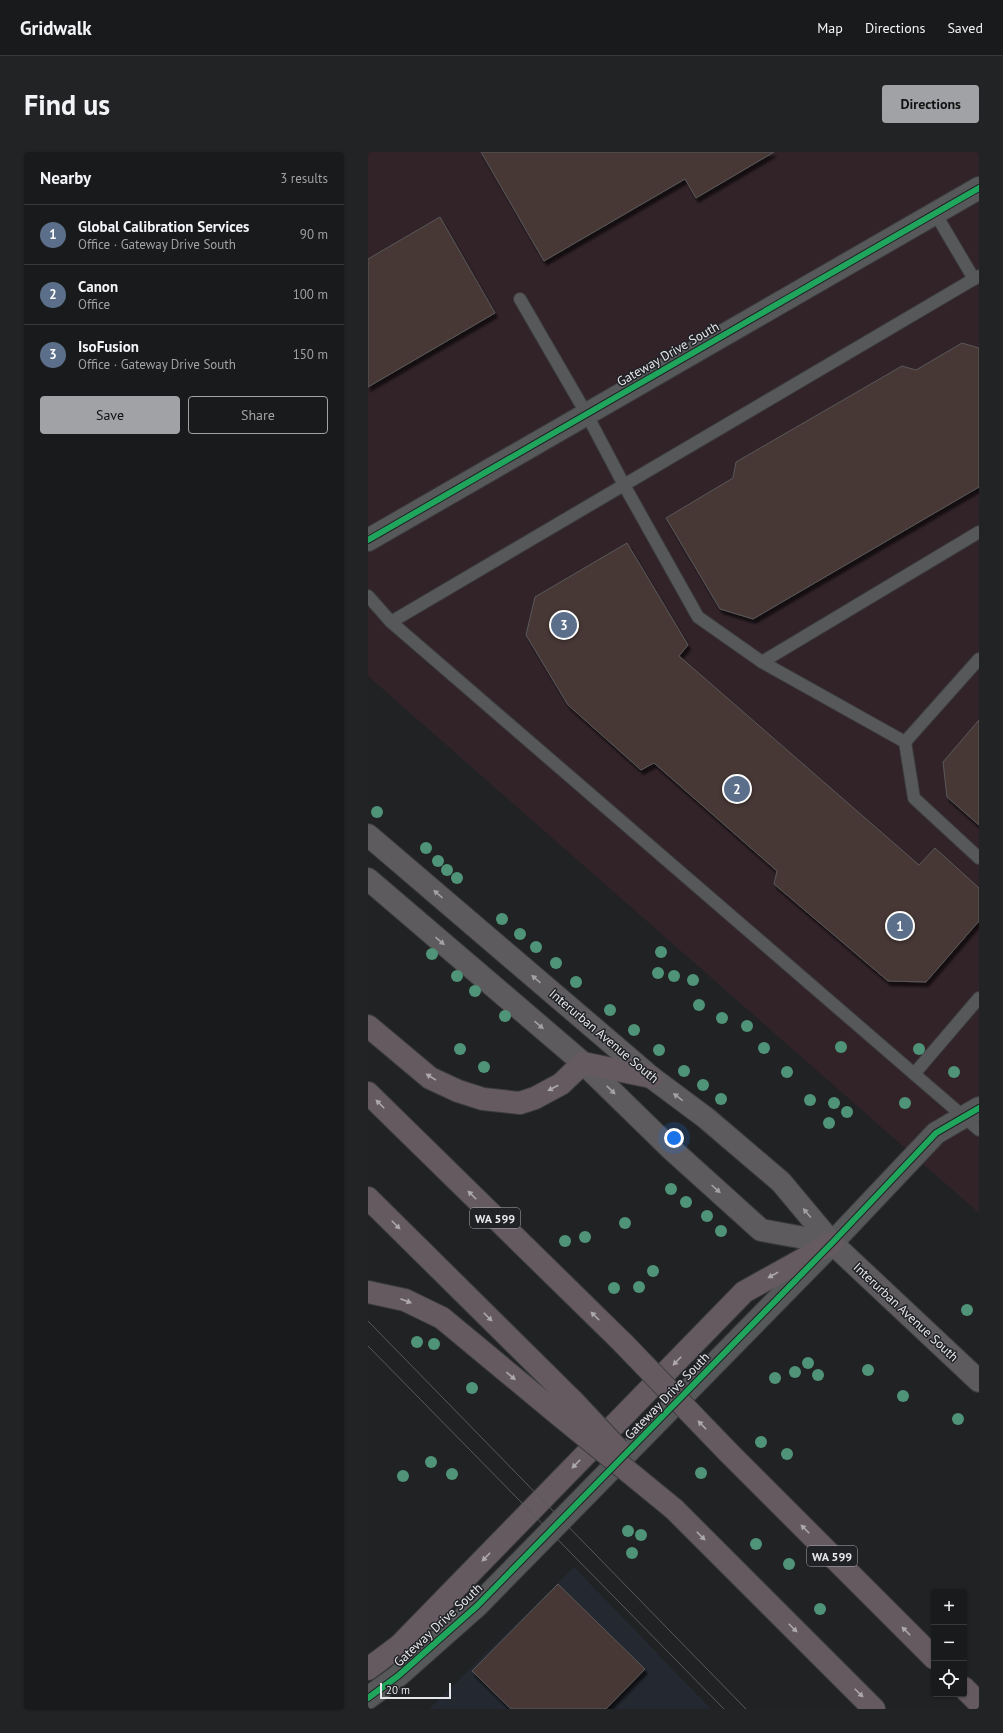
<!DOCTYPE html>
<meta charset="utf-8">
<style>
:root{--surface:#191a1b;--page:#222324;--text:#f1f3f6;--muted:#9fa1a3;--line:#37383a;--accent:#a1a2a5}
body{margin:0;font-family:"PT Sans",sans-serif;background:var(--page);color:var(--text)}
.controls{position:absolute;right:12px;bottom:12px;display:grid;overflow:hidden;border-radius:4px;box-shadow:0 1px 3px #0004}
.controls button{width:36px;height:36px;display:grid;place-items:center;padding:0;border:0;border-bottom:1px solid var(--line);background:var(--surface);color:var(--text);font:20px sans-serif}
.scale{position:absolute;left:12px;bottom:10px;width:71px;box-sizing:border-box;padding-left:4px;border:2px solid #e6e7ea;border-top:0;font-size:11px;line-height:14px;white-space:nowrap;color:#e6e7ea;-webkit-text-stroke:3px #202225;paint-order:stroke}
.you{position:absolute;left:306px;top:986px;width:14px;height:14px;margin:-10px;border:3px solid #fff;border-radius:50%;background:#1a73e8;box-shadow:0 0 0 6px #1a73e833}
.badge{display:grid;place-items:center;width:26px;height:26px;border-radius:50%;background:var(--accent);color:#fff;font-size:13px;font-weight:700}
.pin{position:absolute;translate:-50% -50%;border:2px solid #fff;box-shadow:0 1px 4px #0006}
.list{margin:0;padding:0;list-style:none}
h2{display:flex;justify-content:space-between;align-items:center;height:52px;margin:0;padding:0 16px;font-size:17px}
h2 small{font-size:13px;font-weight:400;color:var(--muted)}
.list li{display:grid;grid-template-columns:26px 1fr auto;gap:12px;align-items:center;box-sizing:border-box;height:60px;padding:0 16px;border-top:1px solid var(--line)}
.list b{display:block;font-size:15px;white-space:nowrap}
.list p{margin:0;font-size:13px;white-space:nowrap;color:var(--muted)}
.list em{font-size:13px;font-style:normal;color:var(--muted)}
.actions{display:flex;gap:8px;padding:12px 16px}
.actions a{flex:1;padding:9px 0;border:1px solid var(--accent);border-radius:4px;text-align:center;font-size:14px;color:var(--accent)}
.actions .main{background:var(--accent);color:#111}
.icon{flex:none;width:22px;height:22px;fill:none;stroke:currentColor;stroke-width:2;stroke-linecap:round;stroke-linejoin:round}
.map{position:relative;flex:none;width:611px;height:1557px;overflow:hidden;border-radius:4px}
header{display:flex;align-items:center;gap:24px;box-sizing:border-box;height:56px;padding:0 20px;background:var(--surface);border-bottom:1px solid var(--line)}
header strong{font-size:19px}
nav{display:flex;gap:22px;margin-inline-start:auto;font-size:14px}
.intro{display:flex;align-items:center;justify-content:space-between;box-sizing:border-box;height:96px;padding:0 24px}
h1{margin:0;font-size:28px}
.button{padding:10px 18px;border-radius:4px;background:var(--accent);color:#111;font-size:14px;font-weight:700}
main{display:flex;gap:24px;padding:0 24px}
aside{flex:1;background:var(--surface);border-radius:4px;box-shadow:0 1px 3px #0004}
.map>svg:first-child{display:block}
</style>
<header>
<strong>Gridwalk</strong>
<nav><a>Map</a><a>Directions</a><a>Saved</a></nav>
</header>
<div class="intro"><h1>Find us</h1><a class="button">Directions</a></div>
<main>
<aside>
<h2>Nearby<small>3 results</small></h2>
<ul class="list">
<li><span class="badge" style="background:#5c6f8a">1</span><div><b>Global Calibration Services</b><p>Office · Gateway Drive South</p></div><em>90 m</em></li>
<li><span class="badge" style="background:#5c6f8a">2</span><div><b>Canon</b><p>Office</p></div><em>100 m</em></li>
<li><span class="badge" style="background:#5c6f8a">3</span><div><b>IsoFusion</b><p>Office · Gateway Drive South</p></div><em>150 m</em></li>
</ul>
<div class="actions"><a class="main">Save</a><a>Share</a></div>
</aside>
<div class="map">
<svg width="611" height="1557" viewBox="0 0 611 1557">
<defs>
<filter id="shadow"><feDropShadow dx="2.5" dy="4.5" stdDeviation="1" flood-color="#0009"/></filter>
</defs>
<rect width="100%" height="100%" fill="#212224"/>
<path fill="#322329" d="M0,0H611V1061L0,524Z"/>
<path fill="#242830" d="M206,1415L343,1557H61Z"/>
<g fill="#463936" stroke="#595859" filter="url(#shadow)">
<path d="M113,0H406L328,46L317,27L176,109Z"/>
<path d="M72,65L127,161L0,235V107Z"/>
<path d="M594,191L611,196V335L385,467L352,457L298,366L365,326L368,310L534,214L548,218Z"/>
<path d="M259,391L320,493L311,504L551,713L567,696L611,736V769L558,830L520,829L406,732L409,719L286,611L273,618L200,553L158,483L167,445Z"/>
<path d="M611,568V673L579,645L575,610Z"/>
<path d="M190,1432L277,1517L238,1557H143L104,1519Z"/>
</g>
<g fill="none" stroke-linecap="round" stroke-linejoin="round">
<defs>
<g id="service">
<path d="M567,61L606,127"/>
<path d="M152,147L218,261L256,333L330,465L394,510L537,590"/>
<path d="M0,444L23,470L611,978"/>
<path d="M23,470L611,124"/>
<path d="M611,507L537,590L546,646L611,706"/>
<path d="M394,510L611,380"/>
<path d="M546,922L611,846"/>
</g>
<g id="minor">
<path d="M0,388L611,36"/>
<path d="M464,1091L568,981L611,956"/>
</g>
<path id="tertiary" d="M0,1546L30,1524L109,1454L459,1097"/>
<g id="secondary">
<path d="M0,683L283,925L338,966L413,1030L464,1091L611,1229"/>
<path d="M0,727L215,911L301,995L393,1078L464,1091"/>
</g>
<g id="motorway">
<path d="M0,874L62,926L90,939L115,947L152,951L167,946L193,932L215,911L283,925"/>
<path d="M0,941L255,1191"/>
<path d="M0,1046L205,1249"/>
<path d="M0,1140L37,1148L74,1166L191,1263"/>
<path d="M361,1301L566,1506"/>
<path d="M306,1357L506,1557"/>
<path d="M0,1517L32,1493L376,1140L464,1091"/>
<path d="M596,1536L611,1551"/>
</g>
</defs>
<use href="#service" stroke="#3b3c3d" stroke-width="14"/>
<use href="#minor" stroke="#3b3c3d" stroke-width="24"/>
<use href="#tertiary" stroke="#3b3c3d" stroke-width="24"/>
<use href="#secondary" stroke="#3b3c3d" stroke-width="24"/>
<use href="#motorway" stroke="#3b3c3d" stroke-width="24"/>
<use href="#service" stroke="#57585a" stroke-width="12"/>
<use href="#minor" stroke="#57585a" stroke-width="22"/>
<use href="#tertiary" stroke="#57585a" stroke-width="22"/>
<use href="#secondary" stroke="#5e5b5e" stroke-width="22"/>
<use href="#motorway" stroke="#655a5f" stroke-width="22"/>
<g stroke="#58595b" stroke-width="1">
<path d="M0,1169L378,1557"/>
<path d="M0,1194L356,1557"/>
</g>
<defs>
<g id="motorway-bridge">
<path d="M255,1191L361,1301"/>
<path d="M205,1249L250,1297"/>
<path d="M191,1263L306,1357"/>
</g>
</defs>
<use href="#motorway-bridge" stroke="#3b3c3d" stroke-width="24" stroke-linecap="butt"/>
<use href="#motorway-bridge" stroke="#655a5f" stroke-width="22"/>
<defs>
<g id="cycleway">
<path d="M0,388L611,36"/>
<path d="M0,1546L30,1524L109,1454L464,1091L568,981L611,956"/>
</g>
</defs>
<use href="#cycleway" stroke="#202225" stroke-width="8"/>
<use href="#cycleway" stroke="#20a55d" stroke-width="6"/>
</g>
<g fill="#4f9378">
<circle cx="9" cy="660" r="6"/>
<circle cx="58" cy="696" r="6"/>
<circle cx="70" cy="709" r="6"/>
<circle cx="79" cy="718" r="6"/>
<circle cx="89" cy="726" r="6"/>
<circle cx="134" cy="767" r="6"/>
<circle cx="152" cy="782" r="6"/>
<circle cx="168" cy="795" r="6"/>
<circle cx="293" cy="800" r="6"/>
<circle cx="64" cy="802" r="6"/>
<circle cx="188" cy="811" r="6"/>
<circle cx="290" cy="821" r="6"/>
<circle cx="89" cy="824" r="6"/>
<circle cx="306" cy="824" r="6"/>
<circle cx="325" cy="828" r="6"/>
<circle cx="208" cy="830" r="6"/>
<circle cx="107" cy="839" r="6"/>
<circle cx="331" cy="853" r="6"/>
<circle cx="242" cy="858" r="6"/>
<circle cx="137" cy="864" r="6"/>
<circle cx="354" cy="866" r="6"/>
<circle cx="379" cy="874" r="6"/>
<circle cx="266" cy="878" r="6"/>
<circle cx="473" cy="895" r="6"/>
<circle cx="396" cy="896" r="6"/>
<circle cx="92" cy="897" r="6"/>
<circle cx="551" cy="897" r="6"/>
<circle cx="291" cy="898" r="6"/>
<circle cx="116" cy="915" r="6"/>
<circle cx="316" cy="919" r="6"/>
<circle cx="419" cy="920" r="6"/>
<circle cx="586" cy="920" r="6"/>
<circle cx="335" cy="933" r="6"/>
<circle cx="353" cy="947" r="6"/>
<circle cx="442" cy="948" r="6"/>
<circle cx="466" cy="951" r="6"/>
<circle cx="537" cy="951" r="6"/>
<circle cx="479" cy="960" r="6"/>
<circle cx="461" cy="971" r="6"/>
<circle cx="303" cy="1037" r="6"/>
<circle cx="318" cy="1050" r="6"/>
<circle cx="339" cy="1064" r="6"/>
<circle cx="257" cy="1071" r="6"/>
<circle cx="353" cy="1079" r="6"/>
<circle cx="217" cy="1085" r="6"/>
<circle cx="197" cy="1089" r="6"/>
<circle cx="285" cy="1119" r="6"/>
<circle cx="271" cy="1135" r="6"/>
<circle cx="246" cy="1136" r="6"/>
<circle cx="599" cy="1158" r="6"/>
<circle cx="49" cy="1190" r="6"/>
<circle cx="66" cy="1192" r="6"/>
<circle cx="440" cy="1211" r="6"/>
<circle cx="500" cy="1218" r="6"/>
<circle cx="427" cy="1220" r="6"/>
<circle cx="450" cy="1223" r="6"/>
<circle cx="407" cy="1226" r="6"/>
<circle cx="104" cy="1236" r="6"/>
<circle cx="535" cy="1244" r="6"/>
<circle cx="590" cy="1267" r="6"/>
<circle cx="393" cy="1290" r="6"/>
<circle cx="419" cy="1302" r="6"/>
<circle cx="63" cy="1310" r="6"/>
<circle cx="333" cy="1321" r="6"/>
<circle cx="84" cy="1322" r="6"/>
<circle cx="35" cy="1324" r="6"/>
<circle cx="260" cy="1379" r="6"/>
<circle cx="273" cy="1383" r="6"/>
<circle cx="388" cy="1392" r="6"/>
<circle cx="264" cy="1401" r="6"/>
<circle cx="421" cy="1412" r="6"/>
<circle cx="452" cy="1457" r="6"/>
</g>
<defs><path id="oneway-solid" d="M-6-.8H1V-3.2L6.5 0L1 3.2V.8H-6Z"/></defs>
<g fill="#a2a1a4">
<use href="#oneway-solid" transform="translate(70 742) rotate(-139)"/>
<use href="#oneway-solid" transform="translate(72 789) rotate(41)"/>
<use href="#oneway-solid" transform="translate(168 827) rotate(-139)"/>
<use href="#oneway-solid" transform="translate(171 873) rotate(41)"/>
<use href="#oneway-solid" transform="translate(243 938) rotate(44)"/>
<use href="#oneway-solid" transform="translate(310 945) rotate(-143)"/>
<use href="#oneway-solid" transform="translate(348 1037) rotate(42)"/>
<use href="#oneway-solid" transform="translate(439 1061) rotate(-130)"/>
</g>
<g fill="#aca8ab">
<use href="#oneway-solid" transform="translate(63 925) rotate(-148)"/>
<use href="#oneway-solid" transform="translate(185 936) rotate(152)"/>
<use href="#oneway-solid" transform="translate(12 952) rotate(-135)"/>
<use href="#oneway-solid" transform="translate(104 1043) rotate(-135)"/>
<use href="#oneway-solid" transform="translate(28 1073) rotate(45)"/>
<use href="#oneway-solid" transform="translate(405 1123) rotate(151)"/>
<use href="#oneway-solid" transform="translate(38 1149) rotate(21)"/>
<use href="#oneway-solid" transform="translate(227 1164) rotate(-135)"/>
<use href="#oneway-solid" transform="translate(120 1165) rotate(45)"/>
<use href="#oneway-solid" transform="translate(309 1209) rotate(134)"/>
<use href="#oneway-solid" transform="translate(143 1224) rotate(40)"/>
<use href="#oneway-solid" transform="translate(334 1273) rotate(-134)"/>
<use href="#oneway-solid" transform="translate(208 1312) rotate(134)"/>
<use href="#oneway-solid" transform="translate(437 1377) rotate(-135)"/>
<use href="#oneway-solid" transform="translate(333 1384) rotate(45)"/>
<use href="#oneway-solid" transform="translate(118 1405) rotate(134)"/>
<use href="#oneway-solid" transform="translate(425 1476) rotate(45)"/>
<use href="#oneway-solid" transform="translate(538 1479) rotate(-135)"/>
<use href="#oneway-solid" transform="translate(491 1541) rotate(45)"/>
</g>
<g text-anchor="middle" dominant-baseline="central" stroke-width="3" stroke-linejoin="round" paint-order="stroke">
<g fill="#202225" stroke="#abacaf" stroke-width="1">
<rect x="102" y="1056" width="50" height="20" rx="3"/>
<rect x="439" y="1394" width="50" height="20" rx="3"/>
</g>
<g font-size="12" font-weight="bold" fill="#e6e7ea">
<text x="127" y="1066">WA 599</text>
<text x="464" y="1404">WA 599</text>
</g>
<g font-size="13" fill="#e6e7ea" stroke="#202225">
<text transform="translate(300 202) rotate(-30)">Gateway Drive South</text>
<text transform="translate(236 884) rotate(40)">Interurban Avenue South</text>
<text transform="translate(538 1160) rotate(43)">Interurban Avenue South</text>
<text transform="translate(299 1244) rotate(-46)">Gateway Drive South</text>
<text transform="translate(70 1473) rotate(-43)">Gateway Drive South</text>
</g>
</g>
</svg>
<div class="controls">
<button>+</button>
<button>−</button>
<button><svg class="icon" aria-label="locate" viewBox="0 0 24 24"><circle cx="12" cy="12" r="6"/><path d="M12 2v4M12 18v4M2 12h4M18 12h4"/></svg></button>
</div>
<div class="scale">20 m</div>
<div class="you"></div>
<div class="pin badge" style="left:532px;top:774px;background:#5c6f8a">1</div>
<div class="pin badge" style="left:369px;top:637px;background:#5c6f8a">2</div>
<div class="pin badge" style="left:196px;top:473px;background:#5c6f8a">3</div>
</div>
</main>
